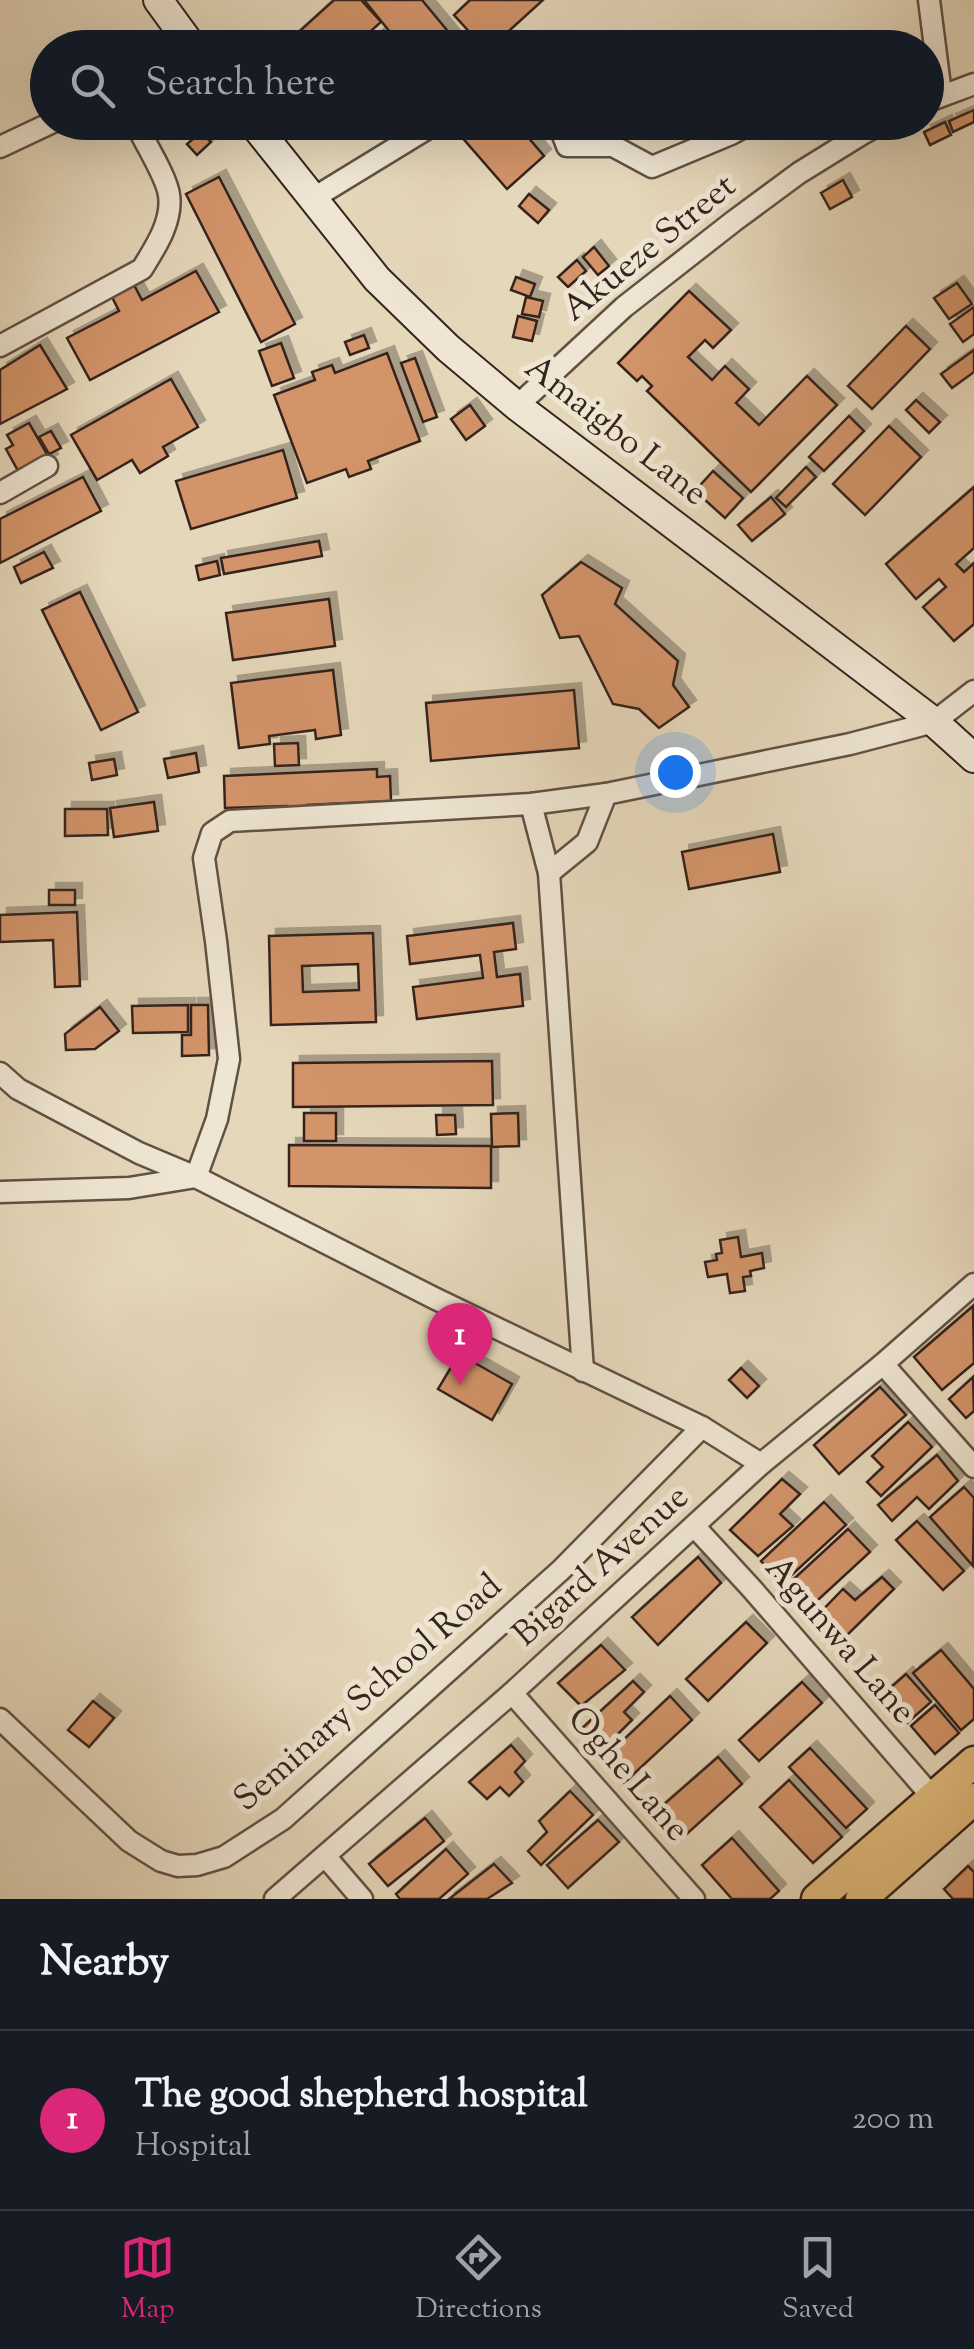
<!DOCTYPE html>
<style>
:root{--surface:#171b24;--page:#20242c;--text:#f1f3f6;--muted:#9ea1a6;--line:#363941;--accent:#db2777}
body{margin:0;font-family:"Sorts Mill Goudy",serif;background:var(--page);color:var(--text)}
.you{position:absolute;left:675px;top:772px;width:35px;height:35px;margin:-25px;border:8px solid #fff;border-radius:50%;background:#1a73e8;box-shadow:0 0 0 15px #1a73e833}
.badge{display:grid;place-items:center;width:65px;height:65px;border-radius:50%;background:var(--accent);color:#fff;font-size:32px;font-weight:700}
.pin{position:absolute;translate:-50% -82px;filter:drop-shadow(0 2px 5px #0008)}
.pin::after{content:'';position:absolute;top:52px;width:35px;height:30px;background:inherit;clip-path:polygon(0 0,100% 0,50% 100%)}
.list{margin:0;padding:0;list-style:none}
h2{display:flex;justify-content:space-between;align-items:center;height:130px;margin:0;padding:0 40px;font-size:42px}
h2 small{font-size:32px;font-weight:400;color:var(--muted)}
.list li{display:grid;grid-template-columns:65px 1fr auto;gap:30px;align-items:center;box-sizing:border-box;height:180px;padding:0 40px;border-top:2px solid var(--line)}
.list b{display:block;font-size:38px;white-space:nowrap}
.list p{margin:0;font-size:32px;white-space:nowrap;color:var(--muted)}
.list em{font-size:32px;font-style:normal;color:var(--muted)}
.icon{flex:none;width:55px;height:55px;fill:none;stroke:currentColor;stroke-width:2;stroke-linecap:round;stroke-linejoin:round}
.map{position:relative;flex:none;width:974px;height:1899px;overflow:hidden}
.search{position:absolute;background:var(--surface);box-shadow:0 10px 40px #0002;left:30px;right:30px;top:30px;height:110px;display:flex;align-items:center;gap:25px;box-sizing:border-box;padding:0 35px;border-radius:55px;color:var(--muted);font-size:38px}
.sheet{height:310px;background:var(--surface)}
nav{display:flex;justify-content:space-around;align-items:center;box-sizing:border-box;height:140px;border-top:2px solid var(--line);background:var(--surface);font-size:28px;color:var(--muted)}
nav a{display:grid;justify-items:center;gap:5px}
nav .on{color:var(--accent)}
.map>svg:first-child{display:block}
</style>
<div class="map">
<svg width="974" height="1899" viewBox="0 0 974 1899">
<defs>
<filter id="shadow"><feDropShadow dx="7" dy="-7" stdDeviation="0" flood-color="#0004"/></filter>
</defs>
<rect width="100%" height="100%" fill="#e5d7ba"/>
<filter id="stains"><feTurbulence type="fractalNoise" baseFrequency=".002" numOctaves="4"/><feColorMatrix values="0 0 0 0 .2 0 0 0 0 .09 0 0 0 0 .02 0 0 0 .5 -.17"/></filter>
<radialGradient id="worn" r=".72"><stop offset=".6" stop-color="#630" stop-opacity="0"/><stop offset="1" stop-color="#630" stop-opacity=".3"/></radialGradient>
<g fill="#d3946a" stroke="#35241d" stroke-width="2.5" fill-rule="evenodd" filter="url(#shadow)">
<path d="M334,0H361L381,22L352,48H301L292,38Z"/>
<path d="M364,0H422L456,41L467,32L480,48H403Z"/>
<path d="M470,0H543L490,48H484L454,15Z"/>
<path d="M383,31L395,48H363Z"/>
<path d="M974,110V122L953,132L949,121Z"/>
<path d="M474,122H515L544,156L507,189L460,135Z"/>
<path d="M945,122L951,135L930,145L924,132Z"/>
<path d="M201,132L211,142L197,155L187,144Z"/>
<path d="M219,177L295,324L261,342L186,194Z"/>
<path d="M843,180L852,197L830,209L821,193Z"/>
<path d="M529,194L549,210L538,223L519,206Z"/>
<path d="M594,247L609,266L598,275L583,257Z"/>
<path d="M577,260L586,271L568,287L558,277Z"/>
<path d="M196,271L219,312L90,380L67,338L119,311L112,297L134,285L142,300Z"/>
<path d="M516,277L535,284L530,297L511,290Z"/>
<path d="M957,283L972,304L949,319L934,298Z"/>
<path d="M689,291L731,330L713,348L705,340L688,357L712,380L725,366L749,389L736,403L759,425L807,376L837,405L751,492L647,391L652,386L642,376L637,381L618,363Z"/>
<path d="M526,297L543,301L539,317L522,314Z"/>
<path d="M974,307V334L963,342L950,324Z"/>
<path d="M518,316L537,321L532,341L513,337Z"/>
<path d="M906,326L930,349L872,409L848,386Z"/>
<path d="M364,335L369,348L350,355L345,342Z"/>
<path d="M281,343L294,378L272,386L259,351Z"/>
<path d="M40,345L67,389L0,424V370Z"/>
<path d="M974,350V372L952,388L941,374Z"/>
<path d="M387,353L420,441L368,461L371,469L349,477L346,469L307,483L274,395L315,380L312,372L332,365L335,373Z"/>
<path d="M415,358L437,417L423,422L401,363Z"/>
<path d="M171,379L198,427L163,447L168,456L140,473L132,460L97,480L71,435Z"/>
<path d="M916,400L940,422L929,433L906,410Z"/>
<path d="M470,405L485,426L466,440L451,419Z"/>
<path d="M849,416L864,431L824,471L809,457Z"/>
<path d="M29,423L51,461L22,478L6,449L13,445L7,435Z"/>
<path d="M889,426L921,457L865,515L833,484Z"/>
<path d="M51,431L61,448L49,454L39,437Z"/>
<path d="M283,450L297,498L191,529L176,481Z"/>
<path d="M806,467L816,477L786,507L776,498Z"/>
<path d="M713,471L743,498L725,518L695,491Z"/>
<path d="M83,477L101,511L0,563V519Z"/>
<path d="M974,487V548L956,564L964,572L974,563V624L954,641L923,607L946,587L939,579L916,599L886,564Z"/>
<path d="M771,497L785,514L752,541L738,525Z"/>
<path d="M319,541L322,556L224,574L221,558Z"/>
<path d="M44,552L53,568L21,583L14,567Z"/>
<path d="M217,561L220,575L199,580L196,566Z"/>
<path d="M581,562L622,588L615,604L678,661L673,685L689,707L659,728L639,709L613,704L579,636L560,638L542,595Z"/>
<path d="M80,592L138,712L101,730L42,610Z"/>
<path d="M329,599L335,646L233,660L226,613Z"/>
<path d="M333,670L341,735L316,739L315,730L269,736L270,744L239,748L231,683Z"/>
<path d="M574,690L579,748L431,761L426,703Z"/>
<path d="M298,743L299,765L275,766L274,744Z"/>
<path d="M196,753L199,772L168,778L164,759Z"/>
<path d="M114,759L117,775L92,780L89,763Z"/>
<path d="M377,769V777L390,776L391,801L307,805V814H287V806L225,808L224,776Z"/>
<path d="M154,802L158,831L114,837L110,808Z"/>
<path d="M65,809H107L108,835L65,836Z"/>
<path d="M773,834L780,872L689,889L682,852Z"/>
<rect x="49" y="890" width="26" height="15"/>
<path d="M77,912L80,986L55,987L53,940L0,942V915Z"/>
<path d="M513,923L516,949L494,952L497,977L520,974L523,1006L417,1019L413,987L483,978L480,955L410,964L407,936Z"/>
<path d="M373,933L376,1022L271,1025L269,936ZM358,964L359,990L303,992L302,966Z"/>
<path d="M188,1005V1032L133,1033L132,1006Z"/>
<path d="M191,1005H208L209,1055L182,1056V1035H191Z"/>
<path d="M100,1007L119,1031L95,1049L66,1050L65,1034Z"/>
<path d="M492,1061L493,1105L293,1107V1063Z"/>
<rect x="304" y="1113" width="32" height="28"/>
<path d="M518,1113L519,1146L492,1147L491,1114Z"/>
<path d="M436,1115H455L456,1134L437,1135Z"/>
<path d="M289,1145L491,1146V1188L289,1186Z"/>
<path d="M738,1237L741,1257L762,1253L764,1268L750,1271L751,1276L743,1277L745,1291L730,1293L727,1274L708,1277L705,1262L717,1260L716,1254L722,1253L720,1240Z"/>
<path d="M973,1306L974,1363L942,1390L914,1357Z"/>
<path d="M459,1354L512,1384L492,1420L438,1389Z"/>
<path d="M741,1368L759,1386L747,1398L729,1380Z"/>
<path d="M973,1377L974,1411L966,1418L949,1399Z"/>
<path d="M880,1387L906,1415L839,1474L814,1445Z"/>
<path d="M908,1422L932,1447L881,1496L867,1482L883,1467L872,1456Z"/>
<path d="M937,1455L958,1481L929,1509L917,1497L892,1521L878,1505Z"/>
<path d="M782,1479L800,1494L780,1514L793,1526L758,1556L730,1530Z"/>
<path d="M964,1487L974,1498L973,1566L930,1517Z"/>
<path d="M824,1502L846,1525L782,1584L761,1561Z"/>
<path d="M917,1521L964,1571L943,1590L896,1540Z"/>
<path d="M848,1529L870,1552L806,1611L784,1588Z"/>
<path d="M698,1557L721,1583L658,1645L632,1617Z"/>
<path d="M882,1577L894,1589L837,1645L814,1619L843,1589L855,1600Z"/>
<path d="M746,1622L767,1643L708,1701L686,1679Z"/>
<path d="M601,1645L625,1670L581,1706L558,1683Z"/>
<path d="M941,1650L974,1689V1719L961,1730L913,1673Z"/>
<path d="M906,1674L931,1702L907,1723L882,1695Z"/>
<path d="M633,1681L644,1692L624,1712L632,1720L600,1752L580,1730Z"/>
<path d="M802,1682L822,1703L759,1761L739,1740Z"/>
<path d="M670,1696L692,1720L624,1783L602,1760Z"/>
<path d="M93,1701L114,1718L89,1747L68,1730Z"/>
<path d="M935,1705L959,1733L935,1754L911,1726Z"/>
<path d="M511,1745L525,1761L515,1772L523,1782L509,1796L500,1787L487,1799L469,1782Z"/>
<path d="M810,1748L867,1809L846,1828L789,1767Z"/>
<path d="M718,1757L742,1784L679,1841L654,1813Z"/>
<path d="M789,1780L842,1837L813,1863L760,1807Z"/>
<path d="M570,1791L593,1815L541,1865L528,1851L547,1832L539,1821Z"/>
<path d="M425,1818L444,1841L388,1886L369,1864Z"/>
<path d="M598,1820L619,1842L568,1888L547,1865Z"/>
<path d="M732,1838L779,1891L770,1899H732L702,1865Z"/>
<path d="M446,1849L468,1874L439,1899H400L396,1894Z"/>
<path d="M494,1864L512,1883L487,1899H449Z"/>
<path d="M968,1866L974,1872V1899H953L944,1889Z"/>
</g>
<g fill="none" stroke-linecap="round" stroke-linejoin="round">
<defs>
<g id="minor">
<path d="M929,0L941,94"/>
<path d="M926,102L974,84"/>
<path d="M558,122L567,146H613L652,167L731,134L753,122"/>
<path d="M0,147L53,122"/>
<path d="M312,199L438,122"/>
<path d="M0,346L142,269C155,248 173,221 169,195C167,177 143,140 135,122"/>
<path d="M517,406L624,307L734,221L799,173L862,134L884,122"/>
<path d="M0,493L47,466"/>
<path d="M531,804L549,873L583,1371"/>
<path d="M549,873L587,842L606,794"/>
<path d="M0,1073L18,1089L139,1153L196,1177L434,1298L702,1427"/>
<path d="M0,1192L129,1188L196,1177L217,1119L229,1059L216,941L204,858L212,833L230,821L531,804L606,794L850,744L934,722L974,691"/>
<path d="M883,1364L974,1467"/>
<path d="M695,1527L752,1589L941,1807"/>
<path d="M512,1693L694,1899"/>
<path d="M0,1719L129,1841L161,1861L178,1866L197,1865L224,1857L283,1819L561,1570L702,1427L761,1464"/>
<path d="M325,1856L362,1899"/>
<path d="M275,1899L512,1693L761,1464L883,1364L974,1284"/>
</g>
<g id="secondary">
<path d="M158,0L193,48"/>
<path d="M252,122L377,279L448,348L517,406L934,722L974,758"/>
</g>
<g id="primary">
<path d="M817,1899L974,1762"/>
<path d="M861,1899L974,1799"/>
</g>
</defs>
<use href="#minor" stroke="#615144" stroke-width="25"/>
<use href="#secondary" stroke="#35241d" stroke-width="32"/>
<use href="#primary" stroke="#35241d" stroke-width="35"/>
<use href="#minor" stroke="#eee5d2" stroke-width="20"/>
<use href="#secondary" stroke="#eee5d2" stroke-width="28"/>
<use href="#primary" stroke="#e2bc7d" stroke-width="30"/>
</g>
<g text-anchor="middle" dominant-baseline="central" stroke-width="10" stroke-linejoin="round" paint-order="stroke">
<g font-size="35" fill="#35241d" stroke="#eee5d2">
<text transform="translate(650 249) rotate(-39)">Akueze Street</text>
<text transform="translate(615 432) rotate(38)">Amaigbo Lane</text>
<text transform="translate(602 1567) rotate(-42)">Bigard Avenue</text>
<text transform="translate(839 1641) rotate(49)">Agunwa Lane</text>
<text transform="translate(369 1694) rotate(-41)">Seminary School Road</text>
<text transform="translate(627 1775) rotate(49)">Oghe Lane</text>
</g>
</g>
<rect width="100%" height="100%" filter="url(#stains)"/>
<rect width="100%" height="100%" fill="url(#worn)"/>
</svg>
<div class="you"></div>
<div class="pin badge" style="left:460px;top:1385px">1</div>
<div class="search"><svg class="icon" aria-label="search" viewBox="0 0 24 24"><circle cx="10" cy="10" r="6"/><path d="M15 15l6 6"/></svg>Search here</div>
</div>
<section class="sheet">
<h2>Nearby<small></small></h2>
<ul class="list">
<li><span class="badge">1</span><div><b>The good shepherd hospital</b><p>Hospital</p></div><em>200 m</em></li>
</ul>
</section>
<nav>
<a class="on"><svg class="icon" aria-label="map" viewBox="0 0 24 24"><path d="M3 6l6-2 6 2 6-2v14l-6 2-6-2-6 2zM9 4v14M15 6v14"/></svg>Map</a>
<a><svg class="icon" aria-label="directions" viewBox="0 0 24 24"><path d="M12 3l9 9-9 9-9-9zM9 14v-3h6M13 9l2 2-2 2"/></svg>Directions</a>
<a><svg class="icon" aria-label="saved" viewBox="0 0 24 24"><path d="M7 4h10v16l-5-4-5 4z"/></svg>Saved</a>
</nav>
